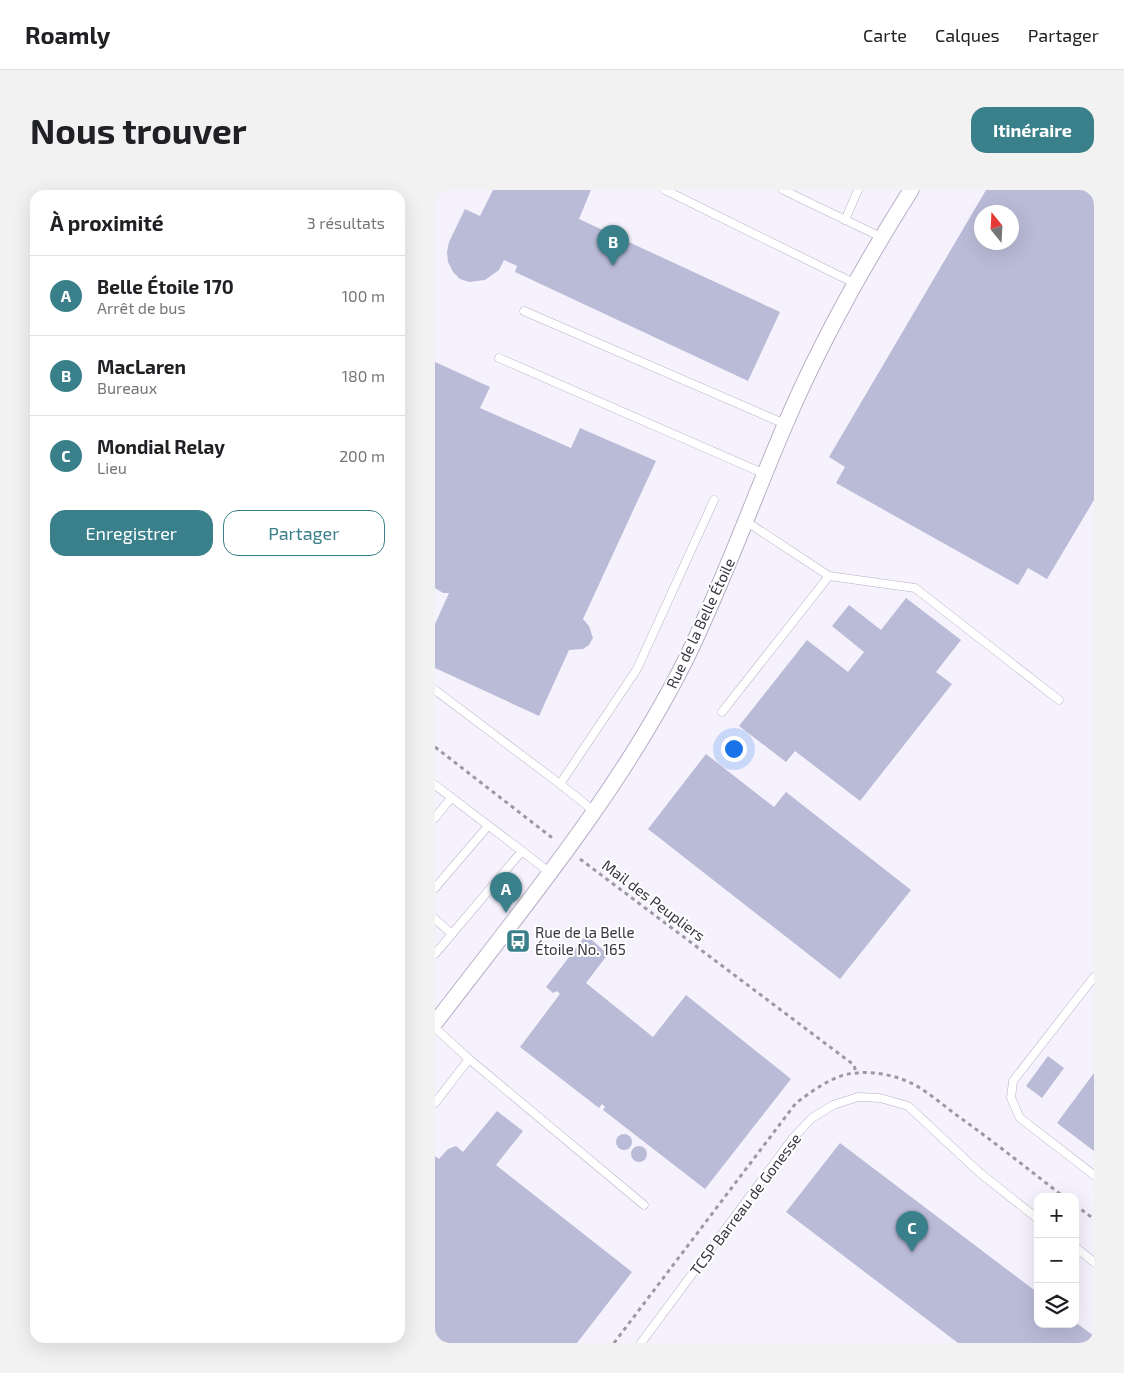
<!DOCTYPE html>
<html lang="fr">
<meta charset="utf-8">
<style>
:root{--surface:#fff;--page:#f2f2f2;--text:#202124;--muted:#757577;--line:#e0e0e0;--accent:#3a808b}
body{margin:0;font-family:"Exo 2",sans-serif;background:var(--page);color:var(--text)}
.controls{position:absolute;right:15px;bottom:15px;display:grid;overflow:hidden;border-radius:10px;box-shadow:0 5px 20px #0002}
.controls button{width:45px;height:45px;display:grid;place-items:center;padding:0;border:0;border-bottom:1px solid var(--line);background:var(--surface);color:var(--text);font:25px sans-serif}
.compass{position:absolute;left:539px;top:15px;width:45px;height:45px;border-radius:50%;background:var(--surface);box-shadow:0 5px 20px #0002;rotate:342deg}
.you{position:absolute;left:298px;top:558px;width:18px;height:18px;margin:-12px;border:4px solid #fff;border-radius:50%;background:#1a73e8;box-shadow:0 0 0 8px #1a73e833}
.badge{display:grid;place-items:center;width:32px;height:32px;border-radius:50%;background:var(--accent);color:#fff;font-size:16px;font-weight:700}
.pin{position:absolute;translate:-50% -41px;filter:drop-shadow(0 1px 2px #0008)}
.pin::after{content:'';position:absolute;top:26px;width:18px;height:15px;background:inherit;clip-path:polygon(0 0,100% 0,50% 100%)}
.list{margin:0;padding:0;list-style:none}
h2{display:flex;justify-content:space-between;align-items:center;height:65px;margin:0;padding:0 20px;font-size:21px}
h2 small{font-size:16px;font-weight:400;color:var(--muted)}
.list li{display:grid;grid-template-columns:32px 1fr auto;gap:15px;align-items:center;box-sizing:border-box;height:80px;padding:0 20px;border-top:1px solid var(--line)}
.list b{display:block;font-size:19px;white-space:nowrap}
.list p{margin:0;font-size:16px;white-space:nowrap;color:var(--muted)}
.list em{font-size:16px;font-style:normal;color:var(--muted)}
.actions{display:flex;gap:10px;padding:15px 20px}
.actions a{flex:1;padding:11px 0;border:1px solid var(--accent);border-radius:15px;text-align:center;font-size:18px;color:var(--accent)}
.actions .main{background:var(--accent);color:#fff}
.icon{flex:none;width:28px;height:28px;fill:none;stroke:currentColor;stroke-width:2;stroke-linecap:round;stroke-linejoin:round}
.map{position:relative;flex:none;width:659px;height:1153px;overflow:hidden;border-radius:15px}
header{display:flex;align-items:center;gap:30px;box-sizing:border-box;height:70px;padding:0 25px;background:var(--surface);border-bottom:1px solid var(--line)}
header strong{font-size:24px}
nav{display:flex;gap:28px;margin-inline-start:auto;font-size:18px}
.intro{display:flex;align-items:center;justify-content:space-between;box-sizing:border-box;height:120px;padding:0 30px}
h1{margin:0;font-size:35px}
.button{padding:12px 22px;border-radius:15px;background:var(--accent);color:#fff;font-size:18px;font-weight:700}
main{display:flex;gap:30px;padding:0 30px}
aside{flex:1;background:var(--surface);border-radius:15px;box-shadow:0 5px 20px #0002}
.map>svg:first-child{display:block}
</style>
<header>
<strong>Roamly</strong>
<nav><a>Carte</a><a>Calques</a><a>Partager</a></nav>
</header>
<div class="intro"><h1>Nous trouver</h1><a class="button">Itinéraire</a></div>
<main>
<aside>
<h2>À proximité<small>3 résultats</small></h2>
<ul class="list">
<li><span class="badge">A</span><div><b>Belle Étoile 170</b><p>Arrêt de bus</p></div><em>100 m</em></li>
<li><span class="badge">B</span><div><b>MacLaren</b><p>Bureaux</p></div><em>180 m</em></li>
<li><span class="badge">C</span><div><b>Mondial Relay</b><p>Lieu</p></div><em>200 m</em></li>
</ul>
<div class="actions"><a class="main">Enregistrer</a><a>Partager</a></div>
</aside>
<div class="map">
<svg width="659" height="1153" viewBox="0 0 659 1153">
<rect width="100%" height="100%" fill="#f6f2fd"/>
<g fill="#babbd7" fill-rule="evenodd">
<path d="M58,0H156L144,29L345,122L313,191L80,82L82,76L69,70L64,80L50,90L34,92L25,89L18,82L13,72L12,62L14,52L30,19L45,26Z"/>
<path d="M551,0H659V310L612,389L593,378L583,395L401,293L410,277L394,267ZM546,22H576V52H546Z"/>
<path d="M0,172L55,197L45,218L136,258L145,238L221,271L148,429L154,436L158,448L154,455L148,459L134,460L104,526L0,478V434L14,403H8L0,398Z"/>
<path d="M471,408L526,450L501,482L517,494L425,611L360,561L351,572L304,536L372,450L413,482L429,462L397,436L414,415L446,440Z"/>
<path d="M271,564L339,617L351,602L476,700L405,789L213,639Z"/>
<path d="M151,745L173,764L151,793L218,847L251,805L356,889L270,999L168,920L170,917L167,914L164,918L85,857L125,804L122,801L118,803L111,797Z"/>
<path d="M613,866L629,878L607,908L591,896Z"/>
<path d="M659,883V961L622,933Z"/>
<path d="M62,921L88,941L61,975L197,1082L142,1153H0V966L4,969L13,959L21,956L28,962Z"/>
<circle cx="189" cy="952" r="8"/>
<path d="M405,953L603,1103V1134H640V1132L659,1146V1153H523L351,1022Z"/>
<circle cx="204" cy="964" r="8"/>
</g>
<g fill="none" stroke-linecap="round" stroke-linejoin="round">
<defs>
<g id="service">
<path d="M230,0L419,93"/>
<path d="M348,0L446,47"/>
<path d="M410,30L423,0"/>
<path d="M89,121L350,234"/>
<path d="M64,168L330,284"/>
<path d="M312,332L394,386L480,398L624,510"/>
<path d="M0,500L125,594L159,621"/>
<path d="M287,522L394,386"/>
<path d="M125,594L202,479L279,310"/>
<path d="M0,595L87,661"/>
<path d="M0,628L16,608"/>
<path d="M0,698L53,636"/>
<path d="M0,729L17,744"/>
<path d="M0,764L87,661L114,682"/>
<path d="M659,787L578,891L576,908L585,928L659,985"/>
<path d="M0,838L34,869L209,1015"/>
<path d="M0,913L34,869"/>
<path d="M640,1057L659,1072"/>
<path d="M206,1153L358,948L377,928L398,915L423,907L445,908L473,916L545,983L603,1029"/>
</g>
<path id="minor" d="M0,833C88,718 188,597 252,467C289,391 317,312 350,235C385,153 428,76 476,0"/>
</defs>
<use href="#service" stroke="#b8aec8" stroke-width="9"/>
<use href="#minor" stroke="#b8aec8" stroke-width="17"/>
<g stroke="#9d99a3" stroke-width="3" stroke-dasharray="4 4" stroke-linecap="butt">
<path d="M0,557L120,650"/>
<path d="M145,669L419,875L421,883"/>
<path d="M640,1015L659,1029"/>
<path d="M179,1153L361,913C379,900 399,884 422,883C441,881 463,886 480,895C494,903 507,914 520,924C558,951 593,979 629,1007"/>
</g>
<use href="#service" stroke="#fff" stroke-width="8"/>
<use href="#minor" stroke="#fff" stroke-width="15"/>
</g>
<defs>
<symbol id="bus-square" viewBox="-11 -11 22 22"><rect x="-9" y="-9" width="18" height="18" rx="4" fill="#3a808b" stroke="#fff"/><path d="M-5-6H5V4H4V6H2V4H-2V6H-4V4H-5ZM-3.5-4V0h7V-4ZM-3.5 1.2v1.5H-2V1.2ZM2 1.2v1.5H3.5V1.2Z" fill="#fff"/></symbol>
</defs>
<g fill-rule="evenodd">
<use href="#bus-square" x="69" y="737" width="28" height="28"/>
</g>
<g text-anchor="middle" dominant-baseline="central" stroke-width="4" stroke-linejoin="round" paint-order="stroke">
<g font-size="15" fill="#3a3640" stroke="#fff">
<text transform="translate(265 433) rotate(-65)">Rue de la Belle Étoile</text>
<text transform="translate(219 710) rotate(37)">Mail des Peupliers</text>
<text transform="translate(310 1014) rotate(-53)">TCSP Barreau de Gonesse</text>
</g>
<g font-size="15" fill="#3a3640" stroke="#fff" text-anchor="start">
<text x="100" y="742">Rue de la Belle<tspan x="100" dy="17">Étoile No. 165</tspan></text>
</g>
</g>
</svg>
<div class="controls">
<button>+</button>
<button>−</button>
<button><svg class="icon" aria-label="layers" viewBox="0 0 24 24"><path d="M12 4l9 5-9 5-9-5zM3 14l9 5 9-5"/></svg></button>
</div>
<svg class="compass" viewBox="-18 -18 36 36"><path d="M0-13l5 13h-10z" fill="#e53935"/><path d="M0 13l5-13h-10z" fill="#757577"/></svg>
<div class="you"></div>
<div class="pin badge" style="left:71px;top:723px">A</div>
<div class="pin badge" style="left:178px;top:76px">B</div>
<div class="pin badge" style="left:477px;top:1062px">C</div>
</div>
</main>
